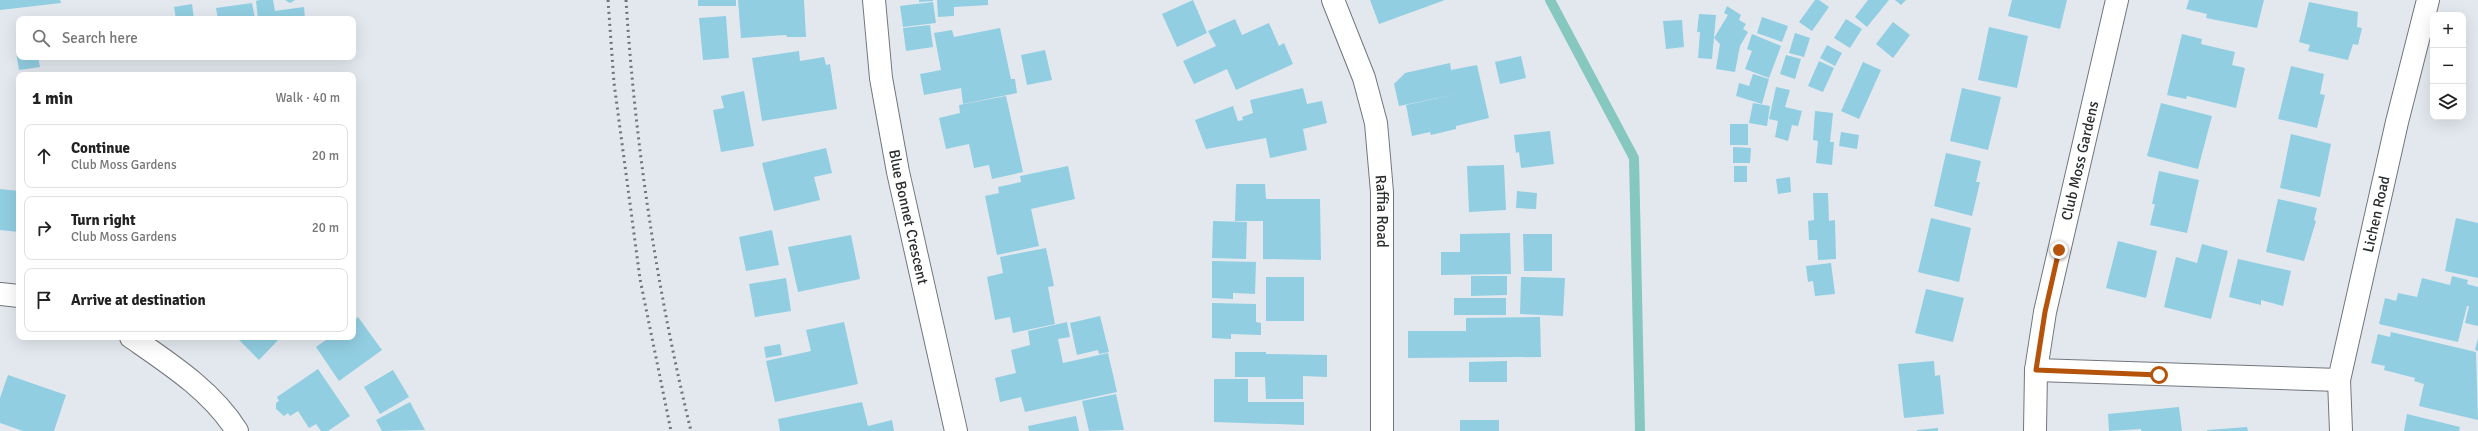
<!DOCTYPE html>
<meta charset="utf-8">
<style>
:root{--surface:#fff;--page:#f2f2f2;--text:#222;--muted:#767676;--line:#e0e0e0}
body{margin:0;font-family:Signika,sans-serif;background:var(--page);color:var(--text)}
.controls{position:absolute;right:12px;top:12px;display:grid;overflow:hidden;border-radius:8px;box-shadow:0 4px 16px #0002}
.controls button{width:36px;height:36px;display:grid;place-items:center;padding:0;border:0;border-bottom:1px solid var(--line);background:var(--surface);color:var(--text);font:20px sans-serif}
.stop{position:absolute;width:12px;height:12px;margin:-9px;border:3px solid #b45309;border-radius:50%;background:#fff}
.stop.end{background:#b45309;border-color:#fff;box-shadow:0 1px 4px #0008}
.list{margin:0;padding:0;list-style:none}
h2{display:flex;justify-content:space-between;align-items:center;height:52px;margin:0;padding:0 16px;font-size:17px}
h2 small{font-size:13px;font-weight:400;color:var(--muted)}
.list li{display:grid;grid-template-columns:26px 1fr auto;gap:12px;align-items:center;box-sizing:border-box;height:64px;margin:0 8px 8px;padding:0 8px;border:1px solid var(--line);border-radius:8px}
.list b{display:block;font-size:15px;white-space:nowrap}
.list p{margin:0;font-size:13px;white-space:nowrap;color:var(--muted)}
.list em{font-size:13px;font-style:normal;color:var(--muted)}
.icon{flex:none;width:22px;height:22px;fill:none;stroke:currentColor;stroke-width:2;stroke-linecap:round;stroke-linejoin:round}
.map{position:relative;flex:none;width:2478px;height:431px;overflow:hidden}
.search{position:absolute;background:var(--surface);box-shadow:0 4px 16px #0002;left:16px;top:16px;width:340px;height:44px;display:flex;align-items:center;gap:10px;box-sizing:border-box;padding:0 14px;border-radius:8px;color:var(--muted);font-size:15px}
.panel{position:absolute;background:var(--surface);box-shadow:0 4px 16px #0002;left:16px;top:72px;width:340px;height:268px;border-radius:8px}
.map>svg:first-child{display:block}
</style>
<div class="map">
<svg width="2478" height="431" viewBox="0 0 2478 431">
<rect width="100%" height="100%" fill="#e3e8ef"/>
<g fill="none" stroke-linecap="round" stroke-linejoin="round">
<path stroke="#86c7bf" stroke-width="10" d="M1550,0L1634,158L1640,431"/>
</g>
<g fill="#91cee1">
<path d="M0,0H60L61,3L0,10Z"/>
<path d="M259,0H273L275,11L304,7L305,19H258L256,1Z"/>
<path d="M285,0H295L290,3Z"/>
<rect x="698" y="0" width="38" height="6"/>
<path d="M738,0H804L806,37H787L786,35L741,38Z"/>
<path d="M919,0H933V1L919,2Z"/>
<path d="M937,0H988V5L954,7V16L938,17Z"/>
<path d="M1193,0L1207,33L1177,47L1162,14Z"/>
<path d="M1370,0H1445L1379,24Z"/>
<path d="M1815,0H1819L1829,7L1812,31L1799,22Z"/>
<path d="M1868,0H1889L1867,27L1855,17Z"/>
<path d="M1895,0H1906L1901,5Z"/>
<path d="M2012,0H2067L2060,29L2008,16Z"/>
<path d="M2189,0H2264L2257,28L2206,18L2207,14L2186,9Z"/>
<path d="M933,2L936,23L903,27L900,6Z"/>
<path d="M2309,2L2358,12L2357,27L2362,28L2358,45L2353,44L2348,60L2308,51L2310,45L2299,42Z"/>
<path d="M252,3L255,19H218L216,8Z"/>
<path d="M192,4L194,19H176L174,7Z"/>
<path d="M1727,6L1741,15L1739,20L1746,24L1743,29L1748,32L1740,46L1735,72L1716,69L1720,44L1714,38L1728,15L1724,13Z"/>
<path d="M1699,14L1716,15L1712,59L1698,58L1700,32H1697Z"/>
<path d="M726,16L729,58L703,60L699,18Z"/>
<path d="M1762,17L1788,26L1782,42L1757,33Z"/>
<path d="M1235,19L1242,35L1269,23L1279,46L1284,43L1293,64L1236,90L1227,69L1194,84L1183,61L1216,46L1208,31Z"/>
<path d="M1846,19L1862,29L1850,48L1834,38Z"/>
<path d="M1682,20L1684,47L1666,49L1663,21Z"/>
<path d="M1893,22L1910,35L1893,58L1876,44Z"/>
<path d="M930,25L933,47L906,51L903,28Z"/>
<path d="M1989,27L2028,36L2017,88L1978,80Z"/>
<path d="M1000,28L1011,79H1015L1017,93L963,104L961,88L924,95L920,74L941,70L934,33L952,30L954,37Z"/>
<path d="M1795,33L1810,38L1804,57L1789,53Z"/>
<path d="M1752,34L1781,46L1769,78L1745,69L1752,51L1747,49Z"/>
<path d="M2182,34L2202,39L2201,44L2235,52L2232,65L2245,68L2236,108L2187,96L2186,99L2167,95Z"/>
<path d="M1827,45L1842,53L1835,66L1820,58Z"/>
<path d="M1045,50L1052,80L1027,85L1021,55Z"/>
<path d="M799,51L800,61L824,57L826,65L830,64L837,109L762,121L752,58Z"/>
<path d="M16,52H19V57H38L40,67L19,70Z"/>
<path d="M1786,55L1801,59L1795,79L1780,74Z"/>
<path d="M1521,56L1526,78L1500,84L1495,62Z"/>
<path d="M1819,61L1834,68L1823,92L1808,86Z"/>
<path d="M1863,62L1881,70L1859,119L1841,111Z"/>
<path d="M1450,63L1451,70L1477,65L1489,118L1456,126V129L1431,135L1430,132L1412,136L1406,105L1461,93L1399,106L1394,84L1405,73Z"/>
<path d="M2291,66L2324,74L2320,94L2325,95L2317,128L2278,119Z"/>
<path d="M1753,74L1769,79L1762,104L1736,96L1739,83L1749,86Z"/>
<path d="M1776,87L1790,90L1785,107L1802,111L1798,126L1792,125L1788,141L1775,137L1778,121L1769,119Z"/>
<path d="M1303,88L1307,104L1322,101L1327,123L1303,129L1307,150L1270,158L1266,138L1206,149L1195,120L1233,106L1238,121L1243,120L1242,117L1253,113L1250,100Z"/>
<path d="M1962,88L2001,97L1988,150L1950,141Z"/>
<path d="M744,91L754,146L721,152L713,110L724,108L721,96Z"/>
<path d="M1006,96L1023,172L992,179L989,165L974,168L969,144L946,149L939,118L960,113L959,105Z"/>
<path d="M1753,103L1770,106L1767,126L1749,123Z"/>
<path d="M2161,103L2212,116L2198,169L2147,156Z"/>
<path d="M1815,111L1833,113L1830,142H1834L1832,165L1816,163L1818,141L1813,140Z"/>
<rect x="1730" y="124" width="18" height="21"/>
<path d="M1550,131L1554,164L1521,168L1519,152L1516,153L1514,135Z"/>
<path d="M1841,132L1859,135L1857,149L1839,146Z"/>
<path d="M2291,134L2331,144L2320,197L2280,188Z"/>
<path d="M1733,147L1751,148L1750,163H1733Z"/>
<path d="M826,148L832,173L814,177L820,200L774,211L762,163Z"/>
<path d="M1946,153L1981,161L1976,182H1980L1972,216L1934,206Z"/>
<path d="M1504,165L1506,210L1469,212L1467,166Z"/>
<path d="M1068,166L1075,199L1031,209L1039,246L997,255L985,196L999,193L998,187L1021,182L1020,176Z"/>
<rect x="1734" y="166" width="13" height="16"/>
<path d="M2159,171L2199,180L2187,233L2150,225L2155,204H2152Z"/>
<path d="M1790,177L1791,192L1778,194L1776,179Z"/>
<path d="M1236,184H1265L1266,199H1320L1321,260L1263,259V221H1235Z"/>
<path d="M0,189L19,191V232L0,230Z"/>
<path d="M1517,191L1537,193L1536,209L1516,208Z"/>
<path d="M1813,193H1828L1829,221L1835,220L1836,259L1818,260L1817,240H1809L1808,221L1814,220Z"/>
<path d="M2278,199L2317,208L2314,220L2316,221L2304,261L2266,252Z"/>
<path d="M1931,218L1971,228L1959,282L1918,272Z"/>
<path d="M2456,218L2478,223V278L2445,271Z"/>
<path d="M1213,221L1247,222L1246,259L1212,258Z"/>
<path d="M772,230L779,265L746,271L739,237Z"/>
<path d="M1510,233L1511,274L1441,275V252H1460V234Z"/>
<path d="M1523,234H1552V271H1524Z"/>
<path d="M851,235L860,279L798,292L788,247Z"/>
<path d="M2118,241L2157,251L2146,298L2106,288Z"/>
<path d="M2202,244L2228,251L2211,319L2164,307L2176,257L2197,263Z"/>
<path d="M1046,248L1054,286L1048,287L1055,324L1013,333L1010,317L995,320L987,277L1003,273L1000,257Z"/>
<path d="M2238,259L2291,271L2283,306L2261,300V305L2229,297Z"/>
<path d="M1212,261L1256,262L1255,294L1233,293V299L1212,298Z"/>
<path d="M1831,263L1835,294L1815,296L1813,281L1808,282L1806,266Z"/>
<path d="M1471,276H1507V295L1471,296Z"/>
<path d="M2452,276L2468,280L2467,284L2478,287V326L2465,323L2469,306H2467L2458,342L2379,324L2385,298L2396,301L2398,293L2417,297L2422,278L2450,285Z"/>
<rect x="1266" y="277" width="38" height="44"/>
<path d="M1521,277L1565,278L1563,316L1520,314Z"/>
<path d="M786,278L791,311L755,317L749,284Z"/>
<path d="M1926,289L1964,298L1953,342L1915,333Z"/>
<rect x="1454" y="298" width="52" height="17"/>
<path d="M1212,303L1256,304V322L1261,323V335L1231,334V339L1212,338Z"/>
<path d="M1100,316L1109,352L1099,354L1098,350L1077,355L1070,323Z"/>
<path d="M358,317L382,350L339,381L316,347L330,337H353V321Z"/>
<path d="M1540,317L1541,357L1408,358V331H1466V318Z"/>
<path d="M844,322L858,384L775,402L766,361L811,351L806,330Z"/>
<path d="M1067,322L1070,337L1058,339L1063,363L1108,353L1117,392L1025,412L1021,397L1000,402L995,378L1016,373L1011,350L1030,345L1028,331Z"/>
<path d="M2391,332L2476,352L2478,420L2419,406L2424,384L2414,381L2415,378L2384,370L2385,366L2371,363L2378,334L2390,337Z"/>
<path d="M236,337H281L259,360Z"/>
<path d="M2478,338V351L2475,350Z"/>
<path d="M780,344L782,355L766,358L764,347Z"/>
<path d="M1235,352H1266V354L1327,355V377L1303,376V399H1266L1265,377H1235Z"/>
<path d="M1507,361V382H1469V362Z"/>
<path d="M1934,361L1935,376L1940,375L1944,414L1904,418L1898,364Z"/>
<path d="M318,369L350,416L328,431H321L316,424L309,428L298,411L290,416L288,413L284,416L276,409V403L279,401L277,397Z"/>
<path d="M393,370L409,397L380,414L364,387Z"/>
<path d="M8,375L66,395L54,431H23L0,423V398Z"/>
<path d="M1214,379H1248V402H1304V425L1214,422Z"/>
<path d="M1116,394L1124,430L1089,431L1082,401Z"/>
<path d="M410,402L425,430L382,431L376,420Z"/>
<path d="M862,402L868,426L892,420L894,431H780L778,419Z"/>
<path d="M2179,407L2182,431H2141V429L2109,431L2108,414Z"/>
<path d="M2407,414L2460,427L2459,431H2404Z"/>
<path d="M1076,416L1079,431H1029L1028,426Z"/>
<rect x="1460" y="420" width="39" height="11"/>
<path d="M2247,427L2248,431H2207V430Z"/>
<path d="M1938,428V431H1917V430Z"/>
</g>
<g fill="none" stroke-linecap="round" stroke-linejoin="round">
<defs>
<g id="minor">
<path id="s1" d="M874,0L881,78L898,172L956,431"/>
<path id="s2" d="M1333,0L1364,78L1376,123L1382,192V431"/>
<path d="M0,294L19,296"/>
<path d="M131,337C170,364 212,391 237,431"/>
<path d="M2036,370L2339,380"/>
<path id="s3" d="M2035,431L2036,370L2045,312L2117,0"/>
<path id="s4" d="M2341,431L2339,380L2397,122L2428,0"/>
</g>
</defs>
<use href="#minor" stroke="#72767c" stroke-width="24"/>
<use href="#minor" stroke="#fff" stroke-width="22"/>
<g stroke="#707377" stroke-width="3" stroke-dasharray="2 4" stroke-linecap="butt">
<path d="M608,0L614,83L640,279L671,431"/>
<path d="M626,0C635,143 657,292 691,431"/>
</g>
</g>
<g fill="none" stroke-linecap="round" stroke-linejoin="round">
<path stroke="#b45309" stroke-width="5" d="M2059,250L2045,312L2036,370L2159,375"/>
</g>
<g text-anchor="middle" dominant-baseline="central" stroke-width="4" stroke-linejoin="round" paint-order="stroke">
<g font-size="15" fill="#2a2c2e" stroke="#f0f5fc">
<text stroke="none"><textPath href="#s3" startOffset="275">Club Moss Gardens</textPath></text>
<text stroke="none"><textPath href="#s2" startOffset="219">Raffia Road</textPath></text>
<text stroke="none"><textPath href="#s4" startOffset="221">Lichen Road</textPath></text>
<text stroke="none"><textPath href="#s1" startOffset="220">Blue Bonnet Crescent</textPath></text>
</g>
</g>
</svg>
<div class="controls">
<button>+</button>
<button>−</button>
<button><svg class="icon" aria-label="layers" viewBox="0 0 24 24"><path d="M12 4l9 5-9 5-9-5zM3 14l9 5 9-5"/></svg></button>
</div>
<div class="stop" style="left:2159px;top:375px"></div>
<div class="stop end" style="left:2059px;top:250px"></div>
<div class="search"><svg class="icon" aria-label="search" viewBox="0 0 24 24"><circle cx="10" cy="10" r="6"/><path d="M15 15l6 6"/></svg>Search here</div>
<section class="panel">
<h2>1 min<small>Walk · 40 m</small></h2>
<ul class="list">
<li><svg class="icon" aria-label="ahead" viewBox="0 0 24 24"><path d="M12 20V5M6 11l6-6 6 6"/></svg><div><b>Continue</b><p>Club Moss Gardens</p></div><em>20 m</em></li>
<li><svg class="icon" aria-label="right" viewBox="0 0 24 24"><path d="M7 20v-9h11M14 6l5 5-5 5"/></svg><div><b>Turn right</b><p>Club Moss Gardens</p></div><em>20 m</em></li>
<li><svg class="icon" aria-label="arrive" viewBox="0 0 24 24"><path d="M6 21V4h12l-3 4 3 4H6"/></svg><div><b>Arrive at destination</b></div></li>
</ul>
</section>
</div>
